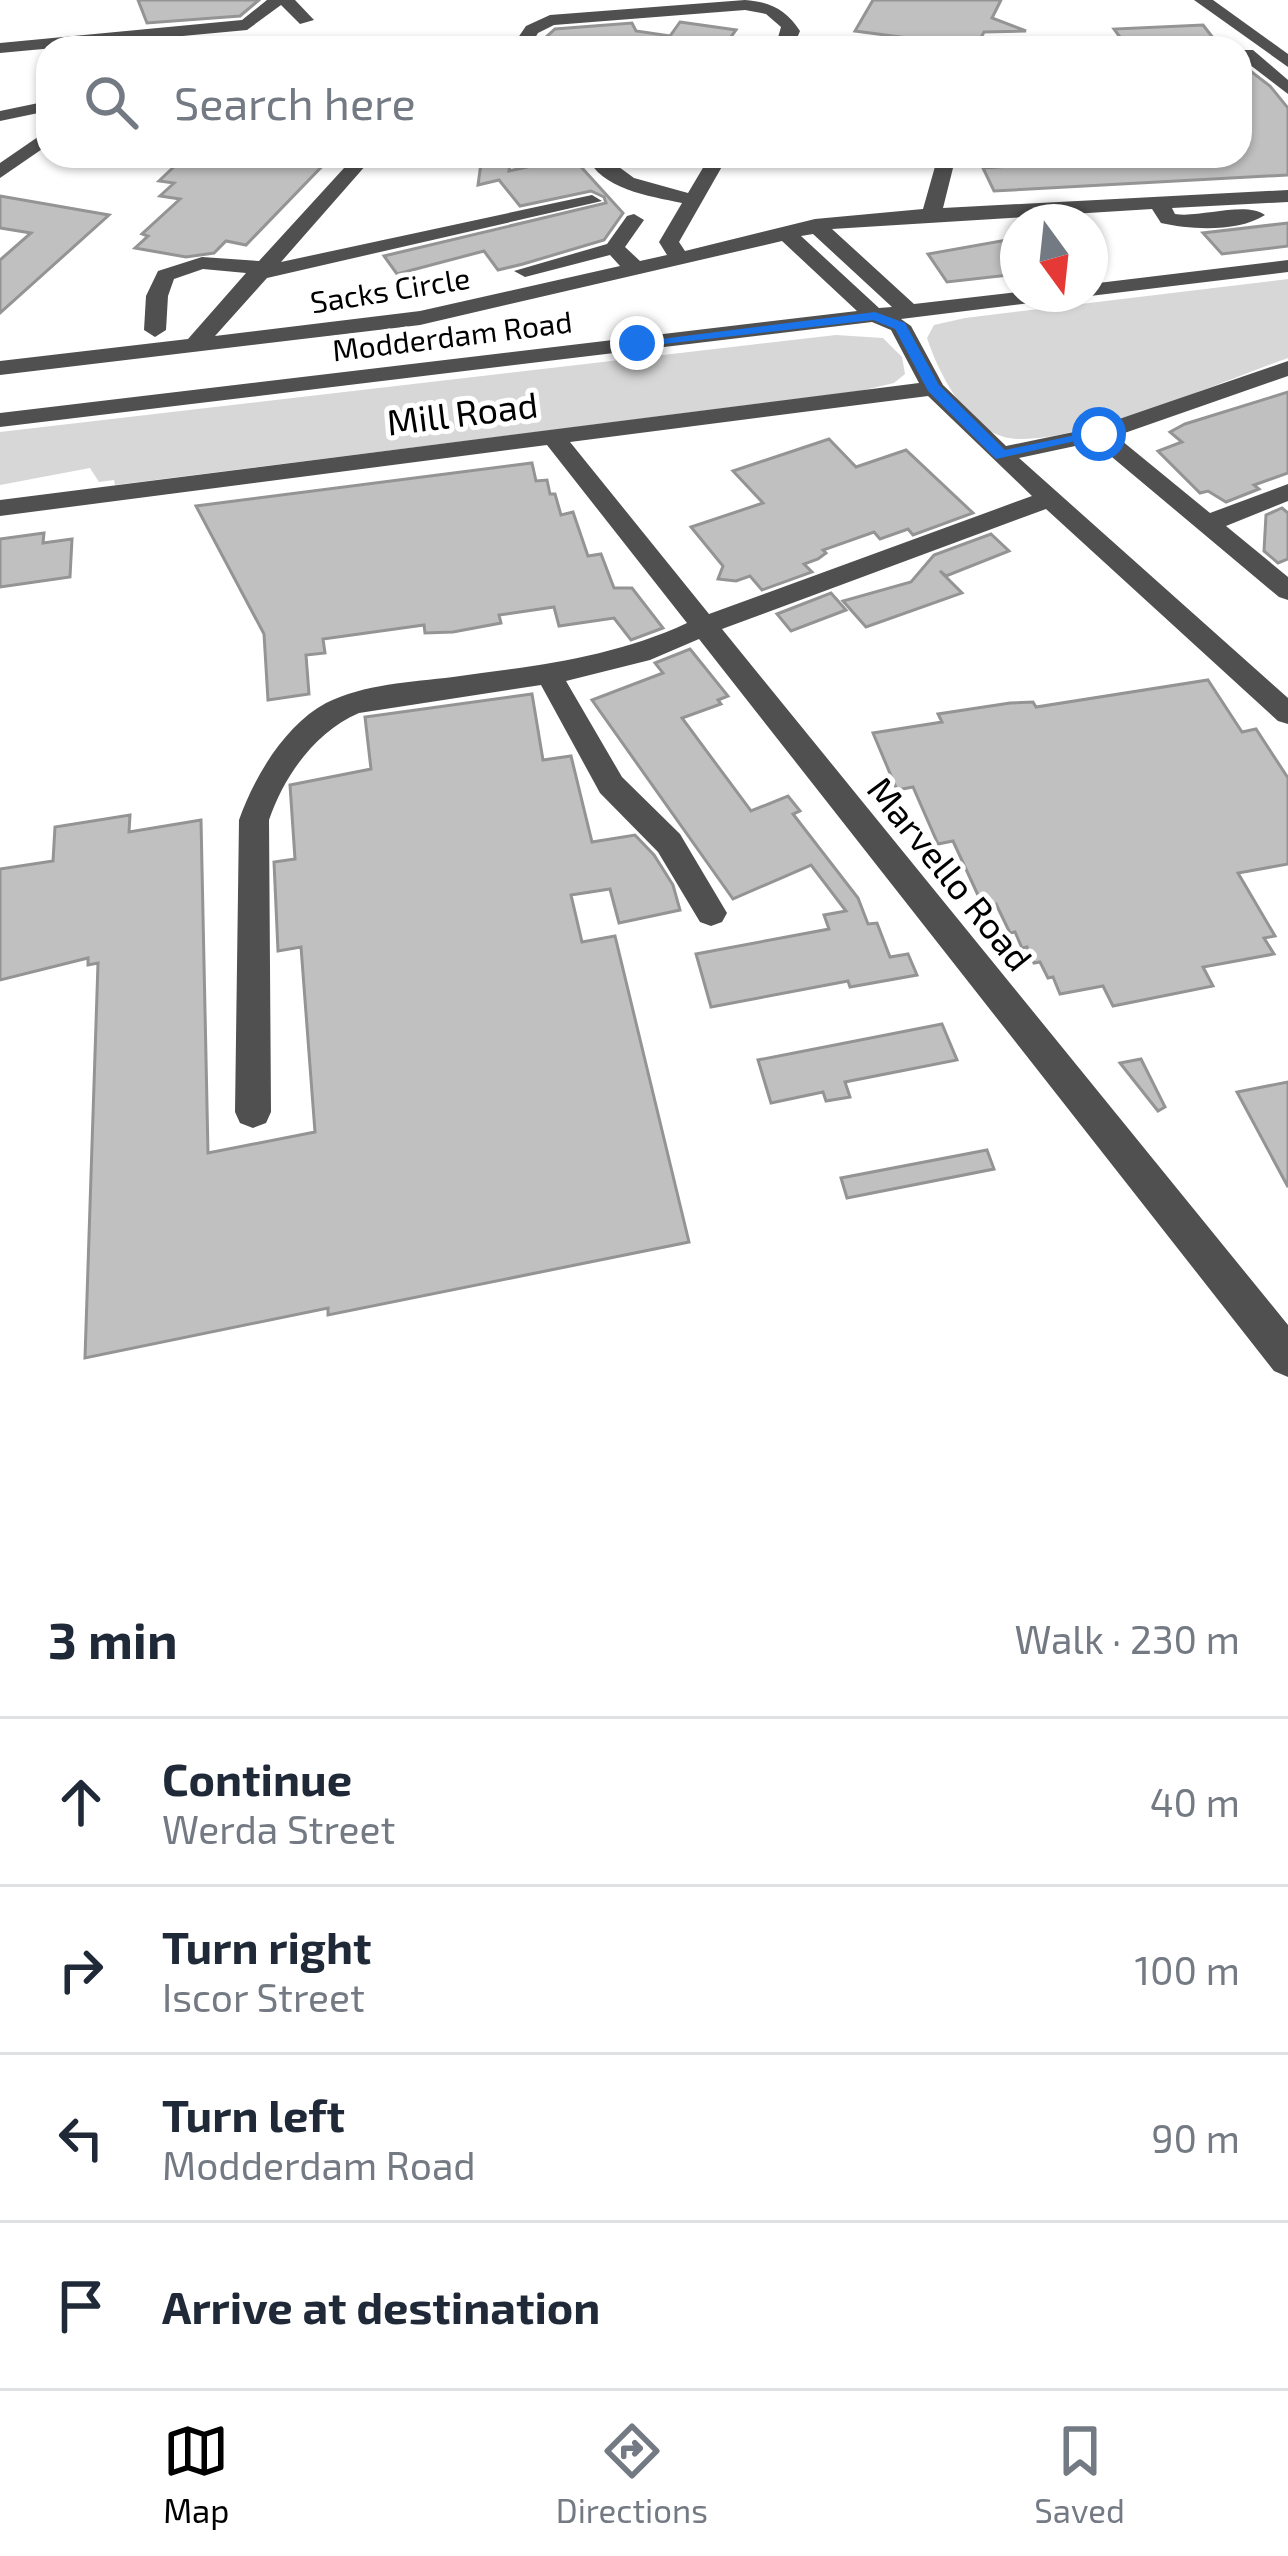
<!DOCTYPE html>
<meta charset="utf-8">
<style>
:root{--surface:#fff;--page:#f2f2f3;--text:#1f2937;--muted:#747a83;--line:#e0e1e3;--accent:#000}
body{margin:0;font-family:"Exo 2",sans-serif;background:var(--page);color:var(--text)}
.compass{position:absolute;left:1000px;top:204px;width:108px;height:108px;border-radius:50%;background:var(--surface);box-shadow:0 3px 9px #0004;rotate:165deg}
.stop{position:absolute;width:36px;height:36px;margin:-27px;border:9px solid #1a73e8;border-radius:50%;background:#fff}
.stop.end{background:#1a73e8;border-color:#fff;box-shadow:0 3px 12px #0008}
.list{margin:0;padding:0;list-style:none}
h2{display:flex;justify-content:space-between;align-items:center;height:156px;margin:0;padding:0 48px;font-size:51px}
h2 small{font-size:39px;font-weight:400;color:var(--muted)}
.list li{display:grid;grid-template-columns:78px 1fr auto;gap:36px;align-items:center;box-sizing:border-box;height:168px;padding:0 48px;border-top:3px solid var(--line)}
.list b{display:block;font-size:45px;white-space:nowrap}
.list p{margin:0;font-size:39px;white-space:nowrap;color:var(--muted)}
.list em{font-size:39px;font-style:normal;color:var(--muted)}
.icon{flex:none;width:66px;height:66px;fill:none;stroke:currentColor;stroke-width:2;stroke-linecap:round;stroke-linejoin:round}
.map{position:relative;flex:none;width:1288px;height:1560px;overflow:hidden}
.search{position:absolute;background:var(--surface);box-shadow:0 3px 9px #0004;left:36px;right:36px;top:36px;height:132px;display:flex;align-items:center;gap:30px;box-sizing:border-box;padding:0 42px;border-radius:36px;color:var(--muted);font-size:45px}
.sheet{height:828px;background:var(--surface)}
nav{display:flex;justify-content:space-around;align-items:center;box-sizing:border-box;height:168px;border-top:3px solid var(--line);background:var(--surface);font-size:33px;color:var(--muted)}
nav a{display:grid;justify-items:center;gap:6px}
nav .on{color:var(--accent)}
.map>svg:first-child{display:block}
</style>
<div class="map">
<svg width="1288" height="1560" viewBox="0 0 1288 1560">
<rect width="100%" height="100%" fill="#fff"/>
<g fill="#d7d7d7">
<path d="M1288,279V358C1228,379 1061,452 1004,437C966,427 938,372 927,338L934,325L965,318Z"/>
<path d="M836,335L883,338L902,357L905,374L894,383L860,391L115,485L114,480L99,482L90,468L0,485V432Z"/>
</g>
<g fill="#c0c0c0" stroke="#949494" stroke-width="3">
<path d="M138,0H259L240,16L147,23Z"/>
<path d="M873,0H1001L992,18L1026,31L984,32L976,47L855,31Z"/>
<path d="M680,22L736,30L723,48H534L555,29L632,23L636,31L670,36Z"/>
<path d="M1203,25L1221,48H1128L1114,29Z"/>
<path d="M1240,63L1270,86L1288,108V175L994,191L983,168L1011,166L1006,158L1019,156H1240Z"/>
<path d="M227,156H332L246,245L226,241L214,253L186,257L135,248L148,236L142,234L180,199L160,196L174,183L159,181L180,161L211,166Z"/>
<path d="M482,156H511L509,171L572,157L623,213L604,240L523,264L498,270L484,251L397,274L384,256L606,203L604,197L591,191L520,206L499,180L478,185Z"/>
<path d="M0,196L109,215L0,313V260L31,233L0,228Z"/>
<path d="M1288,223V246L1222,254L1203,233Z"/>
<path d="M1018,238V274L947,282L928,254Z"/>
<path d="M1288,392V473L1254,485L1259,489L1226,502L1208,491L1200,493L1158,451L1182,442L1170,432L1185,424Z"/>
<path d="M829,439L856,467L906,450L973,513L913,535L908,529L880,539L874,532L823,550L826,553L818,559L804,564L812,572L762,590L750,576L736,581L718,579L723,566L691,527L763,503L733,471Z"/>
<path d="M532,463L536,481L547,480L550,494H555L561,515L573,512L588,556L601,554L614,588H632L663,628L631,640L614,618L559,626L554,607L499,615L501,623L453,632L425,633L424,625L323,639L325,653L306,655L309,694L268,700L264,634L196,506Z"/>
<path d="M1282,508L1288,513V559L1278,563L1264,551L1266,515Z"/>
<path d="M44,533L43,543L72,539L70,577L0,587V539Z"/>
<path d="M991,534L1009,551L946,576L940,571L962,593L866,627L843,601L911,582L934,555Z"/>
<path d="M831,593L846,610L791,631L777,614Z"/>
<path d="M690,649L728,696L718,700L721,704L682,718L751,811L788,796L800,811L793,814L858,898L868,924L877,923L890,957L908,954L917,975L850,987L848,981L711,1007L696,954L829,929L824,915L846,911L811,865L733,899L592,700L663,673L655,663Z"/>
<path d="M1208,680L1242,732L1256,729L1288,778V864L1238,873L1275,936L1264,938L1274,954L1203,967L1213,986L1113,1006L1103,986L1060,994L1053,977L1048,978L1040,962L1034,963L1027,947L1022,948L1015,932L1010,933L996,904L983,906L953,841L938,844L913,787L897,790L873,733L942,722L938,714L1010,703L1033,702L1036,707Z"/>
<path d="M532,694L543,760L571,756L592,842L635,835L654,855L673,885L680,910L619,923L610,889L571,895L582,942L615,936L689,1242L328,1315V1308L85,1358L98,963L88,965V958L0,980V869L53,861L55,827L130,815L129,832L201,820L208,1153L315,1132L301,947L278,951L274,862L295,859L290,785L371,769L365,717Z"/>
<path d="M942,1024L957,1060L845,1082L850,1097L826,1101L823,1092L771,1103L758,1060Z"/>
<path d="M1141,1059L1165,1107L1158,1111L1120,1063Z"/>
<path d="M1288,1082V1187L1237,1092Z"/>
<path d="M987,1150L994,1169L847,1198L841,1178Z"/>
</g>
<g fill="none" stroke-linecap="round" stroke-linejoin="round">
<g fill="#505050" fill-rule="evenodd">
<path d="M267,0H295L314,20L300,24L281,5L247,30L0,53V43L242,20Z"/>
<path d="M745,0C771,2 786,10 800,31L793,48H775L781,27L766,14L745,10L554,25L538,33L529,48H511L526,26L550,15Z"/>
<path d="M1194,0H1213L1288,54V67Z"/>
<path d="M762,40L768,41L769,48H751Z"/>
<path d="M890,41L897,48H849Z"/>
<path d="M1241,50H1253L1288,80V94L1241,58Z"/>
<path d="M48,101V111L0,121V111Z"/>
<path d="M48,130V145L0,178V163Z"/>
<path d="M355,156H374L281,262L592,195L602,201L267,278L215,336L420,311L620,266L610,255L525,277L514,271L607,244L627,216L634,214L644,220L625,247L640,261L667,255L659,242L682,203C649,196 600,189 587,156H604L634,178L688,193L710,156H728L679,242L685,251L815,219L923,209L938,156H956L943,208L1288,190V202L1172,208L1175,214C1201,218 1245,201 1265,215C1239,232 1191,230 1161,223L1152,209L832,229L914,304L1018,292L1065,294L1054,300L901,319L911,326L943,385L1006,446L1093,428L1288,361V376L1116,436L1210,513L1288,484V501L1226,526L1288,577V600L1279,597L1094,442L1019,458L1288,698V724L1278,721L1046,509L722,629L1288,1325V1377L1274,1371L699,639L650,660L566,681L622,777L680,834L727,913L722,922L711,926L700,922L658,852L600,793L541,685L359,713C315,732 284,776 269,820L271,1112L266,1123L253,1128L240,1123L235,1112L239,820C254,777 285,725 326,703C364,684 411,682 453,677C534,666 612,658 687,623L547,445L0,516V500L919,383L891,330L872,322L0,427V413L857,311L782,241L420,325L0,375V361L188,339L246,273L203,269L174,279L168,296L166,330L155,337L144,330L146,296L158,271L202,257L259,261ZM813,234L892,307L879,308L801,236ZM928,396L1032,496L709,614L570,442Z"/>
<path d="M1288,260V272L1090,296L1082,294H1090V284Z"/>
</g>
</g>
<path fill="#1a73e8" d="M875,312L905,323L939,385L1005,450L1099,430L1106,434L996,459L928,391L895,329L873,320L637,347L629,343Z"/>
<g text-anchor="middle" dominant-baseline="central" stroke-width="10" stroke-linejoin="round" paint-order="stroke">
<g font-size="30" fill="#000" stroke="#fff">
<text transform="translate(390 289) rotate(-9)">Sacks Circle</text>
<text transform="translate(452 335) rotate(-7)">Modderdam Road</text>
</g>
<g font-size="36" fill="#000" stroke="#fff">
<text transform="translate(462 412) rotate(-7)">Mill Road</text>
<text transform="translate(951 873) rotate(51)">Marvello Road</text>
</g>
</g>
</svg>
<svg class="compass" viewBox="-18 -18 36 36"><path d="M0-13l5 13h-10z" fill="#e53935"/><path d="M0 13l5-13h-10z" fill="#747a83"/></svg>
<div class="stop" style="left:1099px;top:434px"></div>
<div class="stop end" style="left:637px;top:343px"></div>
<div class="search"><svg class="icon" aria-label="search" viewBox="0 0 24 24"><circle cx="10" cy="10" r="6"/><path d="M15 15l6 6"/></svg>Search here</div>
</div>
<section class="sheet">
<h2>3 min<small>Walk · 230 m</small></h2>
<ul class="list">
<li><svg class="icon" aria-label="ahead" viewBox="0 0 24 24"><path d="M12 20V5M6 11l6-6 6 6"/></svg><div><b>Continue</b><p>Werda Street</p></div><em>40 m</em></li>
<li><svg class="icon" aria-label="right" viewBox="0 0 24 24"><path d="M7 20v-9h11M14 6l5 5-5 5"/></svg><div><b>Turn right</b><p>Iscor Street</p></div><em>100 m</em></li>
<li><svg class="icon" aria-label="left" viewBox="0 0 24 24"><path d="M17 20v-9H6M10 6l-5 5 5 5"/></svg><div><b>Turn left</b><p>Modderdam Road</p></div><em>90 m</em></li>
<li><svg class="icon" aria-label="arrive" viewBox="0 0 24 24"><path d="M6 21V4h12l-3 4 3 4H6"/></svg><div><b>Arrive at destination</b></div></li>
</ul>
</section>
<nav>
<a class="on"><svg class="icon" aria-label="map" viewBox="0 0 24 24"><path d="M3 6l6-2 6 2 6-2v14l-6 2-6-2-6 2zM9 4v14M15 6v14"/></svg>Map</a>
<a><svg class="icon" aria-label="directions" viewBox="0 0 24 24"><path d="M12 3l9 9-9 9-9-9zM9 14v-3h6M13 9l2 2-2 2"/></svg>Directions</a>
<a><svg class="icon" aria-label="saved" viewBox="0 0 24 24"><path d="M7 4h10v16l-5-4-5 4z"/></svg>Saved</a>
</nav>
